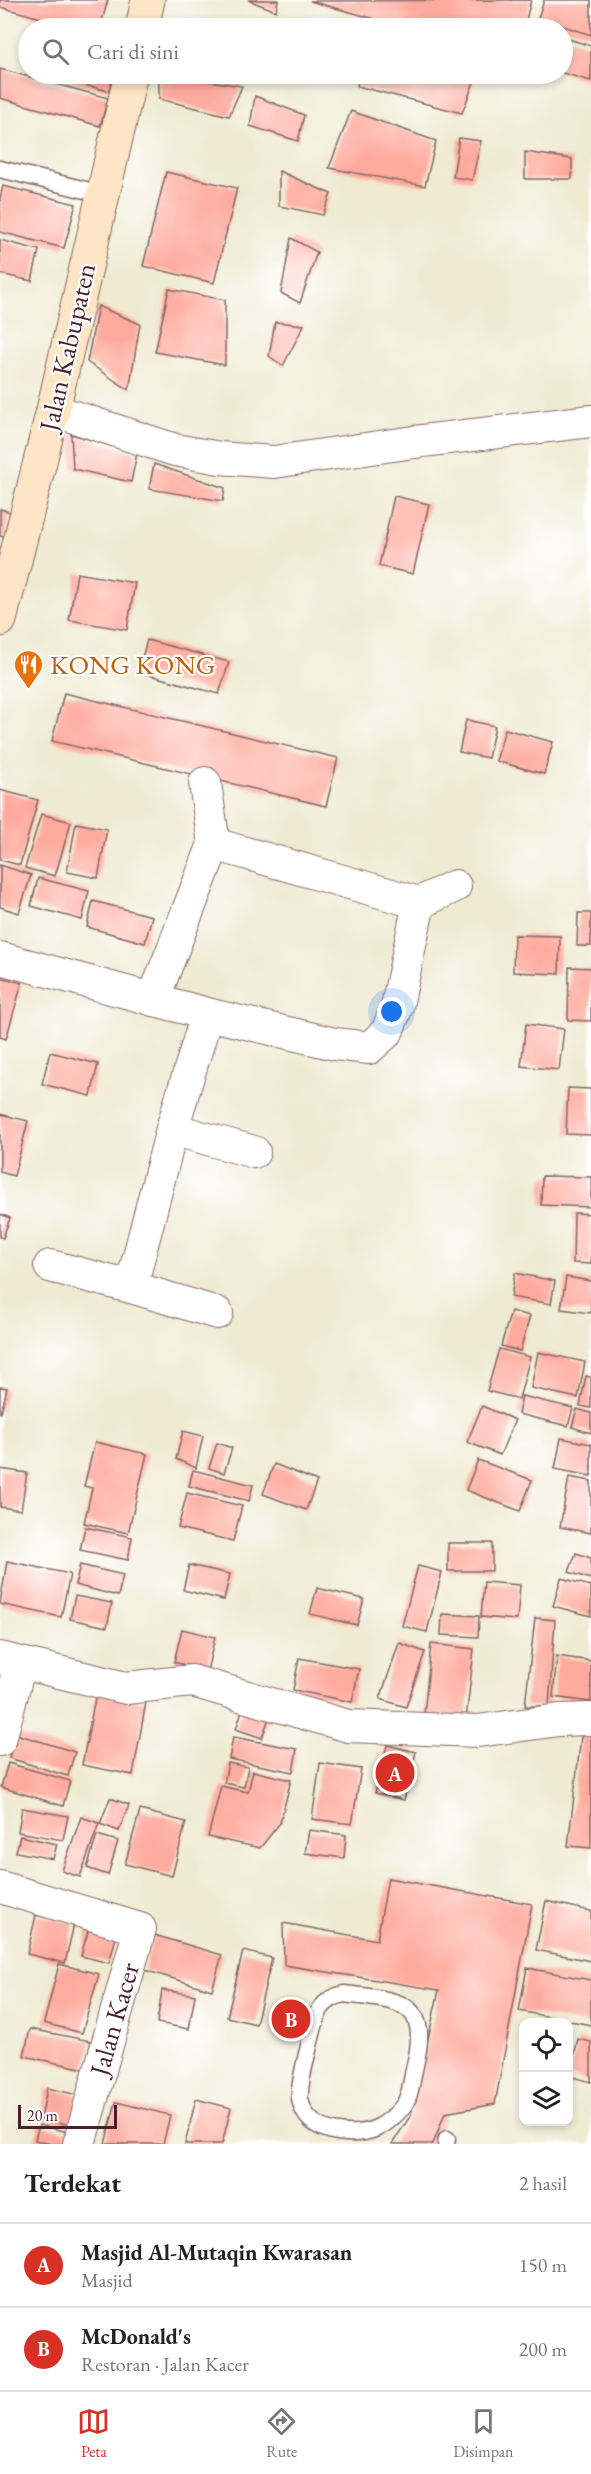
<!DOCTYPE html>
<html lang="id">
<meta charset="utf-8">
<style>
:root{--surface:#fff;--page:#f6f6f6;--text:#222;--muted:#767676;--line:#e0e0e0;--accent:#d93025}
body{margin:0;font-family:"EB Garamond",serif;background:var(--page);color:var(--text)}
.controls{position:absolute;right:18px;bottom:18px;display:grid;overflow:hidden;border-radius:12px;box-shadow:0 3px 9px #0003}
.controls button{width:54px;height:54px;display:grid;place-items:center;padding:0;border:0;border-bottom:2px solid var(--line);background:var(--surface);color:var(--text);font:30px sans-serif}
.scale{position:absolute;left:18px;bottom:15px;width:99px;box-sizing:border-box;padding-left:6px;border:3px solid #4a1f2b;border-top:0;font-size:16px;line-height:21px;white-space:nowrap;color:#4a1f2b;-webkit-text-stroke:4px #fff;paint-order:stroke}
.you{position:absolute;left:392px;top:1012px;width:21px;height:21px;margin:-15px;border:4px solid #fff;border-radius:50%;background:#1a73e8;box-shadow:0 0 0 9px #1a73e833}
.badge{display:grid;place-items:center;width:39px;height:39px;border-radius:50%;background:var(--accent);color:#fff;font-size:20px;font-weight:700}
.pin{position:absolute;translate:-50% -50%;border:3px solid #fff;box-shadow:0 2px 6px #0006}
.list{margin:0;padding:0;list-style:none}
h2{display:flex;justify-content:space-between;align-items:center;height:78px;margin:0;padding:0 24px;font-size:26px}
h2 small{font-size:20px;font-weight:400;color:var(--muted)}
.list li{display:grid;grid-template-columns:39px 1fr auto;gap:18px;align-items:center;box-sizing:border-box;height:84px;padding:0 24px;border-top:2px solid var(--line)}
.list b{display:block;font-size:22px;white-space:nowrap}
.list p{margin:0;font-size:20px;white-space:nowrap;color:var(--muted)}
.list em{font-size:20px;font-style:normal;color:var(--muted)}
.icon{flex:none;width:33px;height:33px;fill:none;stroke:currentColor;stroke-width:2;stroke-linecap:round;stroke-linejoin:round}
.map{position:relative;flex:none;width:591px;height:2144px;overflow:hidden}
.search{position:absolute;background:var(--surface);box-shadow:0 3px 9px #0003;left:18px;right:18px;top:18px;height:66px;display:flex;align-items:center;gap:15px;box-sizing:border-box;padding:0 21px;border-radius:33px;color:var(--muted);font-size:22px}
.sheet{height:246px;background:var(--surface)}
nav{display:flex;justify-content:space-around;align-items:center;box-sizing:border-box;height:84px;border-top:2px solid var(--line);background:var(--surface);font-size:16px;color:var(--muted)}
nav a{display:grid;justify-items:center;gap:3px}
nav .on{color:var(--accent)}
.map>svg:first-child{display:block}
</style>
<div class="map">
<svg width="591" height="2144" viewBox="0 0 591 2144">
<rect width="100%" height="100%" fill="#fff"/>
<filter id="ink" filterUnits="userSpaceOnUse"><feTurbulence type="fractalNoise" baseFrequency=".0167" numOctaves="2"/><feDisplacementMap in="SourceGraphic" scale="12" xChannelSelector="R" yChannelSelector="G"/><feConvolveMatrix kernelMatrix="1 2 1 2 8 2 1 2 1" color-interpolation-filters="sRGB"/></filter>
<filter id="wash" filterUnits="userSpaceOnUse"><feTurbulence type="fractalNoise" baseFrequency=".008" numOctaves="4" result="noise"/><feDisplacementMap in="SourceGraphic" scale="24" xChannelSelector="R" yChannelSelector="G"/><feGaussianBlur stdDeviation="1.35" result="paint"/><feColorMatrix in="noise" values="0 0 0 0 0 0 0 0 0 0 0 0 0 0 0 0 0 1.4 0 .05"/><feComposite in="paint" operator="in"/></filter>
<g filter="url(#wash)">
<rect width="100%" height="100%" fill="#efead1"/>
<g id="blocks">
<g fill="#feab9e">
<path d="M0,0H108L100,28H78L0,7Z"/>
<path d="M248,0H278L276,11Z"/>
<path d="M531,0L524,28H408L310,1Z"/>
<path d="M544,0H591V35L538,18Z"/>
<path d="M562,37L591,46V81L562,73Z"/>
<path d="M0,69L108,98L100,126L0,98Z"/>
<path d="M69,74H113L109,91L68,81Z"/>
<path d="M159,74H165L242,86L229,116L159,99Z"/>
<path d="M359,74H477L462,113L357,86Z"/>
<path d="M255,96L304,115L298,141L250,126Z"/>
<path d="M351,111L436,141L425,186L329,168Z"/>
<path d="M459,138L481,141L472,180L453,177Z"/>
<path d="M525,152L572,159V179H525Z"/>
<path d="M279,171L331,194L323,215L279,206Z"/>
<path d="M166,172L237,188L214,283L143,266Z"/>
<path d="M3,186L76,204L64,248L0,232V198Z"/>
<path d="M291,238L317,252L300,303L281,293Z"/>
<path d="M0,240L39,250L32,281L0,274Z"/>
<path d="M169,289L225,300V365L155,352Z"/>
<path d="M98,306L140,324L129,390L87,362Z"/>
<path d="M275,322L304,325L283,366L269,356Z"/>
<path d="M71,434L137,453L131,482L73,469Z"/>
<path d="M154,464L225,488L223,501L149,489Z"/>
<path d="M394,496L429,504L413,574L379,566Z"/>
<path d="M0,509L10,512L4,537L0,536Z"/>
<path d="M77,573L135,583L127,630L69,620Z"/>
<path d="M147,640L229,662L219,694L138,672Z"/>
<path d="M64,693L338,758L326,806L52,741Z"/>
<path d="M466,720L495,726L488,758L459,752Z"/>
<path d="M505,729L553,742L544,774L496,761Z"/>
<path d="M0,790L38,800L20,865L0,860Z"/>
<path d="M41,814L71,822L55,876L25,868Z"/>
<path d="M76,823L107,829L98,878L67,872Z"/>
<path d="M0,865L31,875L19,913L0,907Z"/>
<path d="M38,878L89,891L82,920L31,906Z"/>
<path d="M93,901L152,916L145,943L87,927Z"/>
<path d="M578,913H591V946H577Z"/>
<path d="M514,935L560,936L559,974L513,972Z"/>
<path d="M569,967L591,968V1021L568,1020Z"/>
<path d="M0,977L22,983L6,1039L0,1037Z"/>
<path d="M526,1024L564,1029L559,1070L521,1066Z"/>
<path d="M50,1052L98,1064L91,1096L42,1084Z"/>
<path d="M568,1088L591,1089V1135L566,1134Z"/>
<path d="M0,1114L28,1121L14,1176L0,1172Z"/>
<path d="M542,1176L591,1177V1207L541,1205Z"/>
<path d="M574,1213L591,1214V1264L573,1263Z"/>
<path d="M0,1214L10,1218L3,1238L0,1237Z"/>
<path d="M515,1273L555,1281L551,1304L511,1297Z"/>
<path d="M566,1277L591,1281V1313L561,1309Z"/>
<path d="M511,1311L530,1316L520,1351L501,1346Z"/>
<path d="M499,1349L530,1357L519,1399L487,1391Z"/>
<path d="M538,1352L585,1362L578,1398L531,1388Z"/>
<path d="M586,1376L591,1377V1408L580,1406Z"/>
<path d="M0,1387L7,1388L1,1413H0Z"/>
<path d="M522,1396L573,1408L568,1426L518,1414Z"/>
<path d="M482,1406L515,1420L500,1455L467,1442Z"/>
<path d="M577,1409L591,1413V1433L572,1427Z"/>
<path d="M183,1431L203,1436L196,1468L176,1459Z"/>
<path d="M561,1438L591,1444V1476L555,1469Z"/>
<path d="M95,1442L147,1454L128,1533L84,1523L92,1488L84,1486Z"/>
<path d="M217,1443L232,1448L224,1473L209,1468Z"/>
<path d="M478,1460L532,1480L520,1511L466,1490Z"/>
<path d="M274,1464L317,1481L306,1510L263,1494Z"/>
<path d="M0,1469L27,1473L21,1510L0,1507Z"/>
<path d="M193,1470L253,1485L249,1501L189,1486Z"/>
<path d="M569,1477L591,1481V1533L560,1527Z"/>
<path d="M187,1493L242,1506L233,1541L178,1528Z"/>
<path d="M85,1527L132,1537L128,1560L80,1550Z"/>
<rect x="448" y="1543" width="44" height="28"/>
<path d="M576,1553L591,1558V1579L569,1572Z"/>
<path d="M7,1561L70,1574L61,1617L0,1604Z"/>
<path d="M80,1565L123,1575L118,1596L75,1585Z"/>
<path d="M189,1565L230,1574L224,1600L183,1590Z"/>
<path d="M418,1566L442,1572L427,1632L402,1626Z"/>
<path d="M561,1578L591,1586V1616L553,1606Z"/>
<path d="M484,1582L520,1585L517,1620L481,1617Z"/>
<path d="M317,1588L364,1599L357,1625L310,1614Z"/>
<path d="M75,1596L112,1603L107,1627L70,1619Z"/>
<path d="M442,1614L479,1616L478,1637L441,1635Z"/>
<path d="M535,1618L555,1620L549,1706H525Z"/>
<path d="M182,1629L215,1637L207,1671L174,1662Z"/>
<path d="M399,1643L425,1652L406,1707L380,1699Z"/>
<path d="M431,1644L474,1649L465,1729L423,1725Z"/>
<path d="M557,1656L591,1661V1702L553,1697Z"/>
<path d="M299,1658L359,1669L352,1702L293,1690Z"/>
<path d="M96,1693L146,1702L133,1775L82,1765Z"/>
<path d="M243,1708L269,1718L262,1738L236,1729Z"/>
<path d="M583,1720L591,1721V1848L568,1846Z"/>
<path d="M16,1734L75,1752L68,1776L9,1758Z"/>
<path d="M233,1737L297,1749L293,1772L229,1759Z"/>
<path d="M387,1745L416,1752L404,1800L375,1793Z"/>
<path d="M8,1763L70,1781L63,1806L1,1787Z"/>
<path d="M228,1763L248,1767L244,1787L224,1783Z"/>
<path d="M320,1763L361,1769L352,1824L312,1819Z"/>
<path d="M253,1771L291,1780L280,1823L260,1848L208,1837L221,1786L248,1792Z"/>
<path d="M110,1798L129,1805L119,1831L100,1824Z"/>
<path d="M22,1808L68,1816L63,1840L18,1832Z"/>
<path d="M140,1810L186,1822L172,1876L125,1864Z"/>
<path d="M81,1817L99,1823L80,1877L62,1871Z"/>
<path d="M309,1830L346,1835L344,1858L305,1853Z"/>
<path d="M97,1835L118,1841L108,1875L87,1868Z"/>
<path d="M20,1836L57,1844L53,1859L16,1852Z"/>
<path d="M388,1878L532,1904L495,2104L445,2113L433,2144H392L411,2115L439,1990L284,1965L283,1923L377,1940Z"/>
<path d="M546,1901L591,1911V1961L536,1950Z"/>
<path d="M36,1915L74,1924L65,1963L27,1954Z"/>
<path d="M89,1927L117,1934L109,1963L81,1956Z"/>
<path d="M154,1935L222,1955L212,1990L144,1970Z"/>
<path d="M243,1951L272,1958L256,2024L227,2017Z"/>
<path d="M59,1964L99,1974L82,2033L44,2023Z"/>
<path d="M527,1968L591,1980V2025L519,2011Z"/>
<path d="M162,1990L195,1995L189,2029L157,2023Z"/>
<path d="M30,2029L91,2041L85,2069L24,2056Z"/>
<path d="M578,2039L591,2042V2082L569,2076Z"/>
<path d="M47,2088L78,2095L71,2125L41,2119Z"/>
<path d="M196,2099L231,2108L222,2144H185Z"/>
<path d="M116,2102L170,2115L163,2144H105Z"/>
<path d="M39,2125L68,2132L64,2144H51L35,2140Z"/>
</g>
</g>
</g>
<g filter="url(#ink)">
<use href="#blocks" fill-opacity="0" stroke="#846665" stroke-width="1.5"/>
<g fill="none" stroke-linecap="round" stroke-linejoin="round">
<defs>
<g id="lane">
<path d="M0,169L102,194"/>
<path d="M344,1994C399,2001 431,1999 415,2065C412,2077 411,2095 404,2105C397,2114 388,2123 377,2128C354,2138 314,2134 303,2109C301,2104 299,2097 300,2092C300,2080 315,2017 321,2008C327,2000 335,1996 344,1994Z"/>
<path d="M446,2144L447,2139"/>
</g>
<g id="street">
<path d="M53,410L175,450L220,458L274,462L414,442L591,421"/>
<path d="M205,783L214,844"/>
<path d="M0,958L207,1014L335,1044L369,1048L387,1032L397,1006L419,903"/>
<path d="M153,1000L214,844L419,903L455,886"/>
<path d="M172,1129L254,1152"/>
<path d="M50,1266L131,1287L172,1129L207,1014"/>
<path d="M131,1287L217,1313"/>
<path d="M0,1658L126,1688L192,1681L348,1726L478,1731L559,1720L591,1719"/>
<path d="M0,1740L20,1664"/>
<path d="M0,1887L140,1929L79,2144"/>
</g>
<g id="secondary">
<path d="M142,28L148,0"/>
<path d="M0,620L53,410L131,74"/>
</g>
</defs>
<use href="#lane" stroke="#846665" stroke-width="19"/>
<use href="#street" stroke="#846665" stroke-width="34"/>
<use href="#secondary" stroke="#846665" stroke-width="35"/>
<use href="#lane" stroke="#fff" stroke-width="16"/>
<use href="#street" stroke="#fff" stroke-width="32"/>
<use href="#secondary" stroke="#fde5c5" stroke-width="33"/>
</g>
</g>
<defs>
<symbol id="restaurant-pin" viewBox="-11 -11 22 30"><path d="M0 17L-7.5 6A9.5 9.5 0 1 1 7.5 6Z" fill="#e8710a" stroke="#fff"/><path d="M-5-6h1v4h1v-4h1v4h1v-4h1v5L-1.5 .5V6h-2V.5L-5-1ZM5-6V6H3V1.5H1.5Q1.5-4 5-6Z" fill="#fff"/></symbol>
</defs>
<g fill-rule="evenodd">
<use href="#restaurant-pin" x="12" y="648" width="33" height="45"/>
</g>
<g text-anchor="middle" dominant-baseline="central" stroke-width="4.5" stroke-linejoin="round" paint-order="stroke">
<g font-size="27" fill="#4a1f2b" stroke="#fff">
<text transform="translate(67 347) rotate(-77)">Jalan Kabupaten</text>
<text transform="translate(114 2019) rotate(-74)">Jalan Kacer</text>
</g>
<g font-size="27" fill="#c56008" stroke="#fff" text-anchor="start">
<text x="50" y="664">KONG KONG</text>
</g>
</g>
</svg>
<div class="controls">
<button><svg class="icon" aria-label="locate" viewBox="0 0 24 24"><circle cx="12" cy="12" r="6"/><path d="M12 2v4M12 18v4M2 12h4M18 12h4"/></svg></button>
<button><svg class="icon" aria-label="layers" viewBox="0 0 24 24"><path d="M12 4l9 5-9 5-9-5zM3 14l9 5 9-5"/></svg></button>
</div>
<div class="scale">20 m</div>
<div class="you"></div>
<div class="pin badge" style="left:395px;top:1773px">A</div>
<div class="pin badge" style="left:291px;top:2019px">B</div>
<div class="search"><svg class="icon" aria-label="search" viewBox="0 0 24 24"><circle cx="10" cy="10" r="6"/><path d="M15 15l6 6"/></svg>Cari di sini</div>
</div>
<section class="sheet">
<h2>Terdekat<small>2 hasil</small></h2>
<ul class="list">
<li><span class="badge">A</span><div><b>Masjid Al-Mutaqin Kwarasan</b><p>Masjid</p></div><em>150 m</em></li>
<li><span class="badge">B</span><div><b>McDonald's</b><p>Restoran · Jalan Kacer</p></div><em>200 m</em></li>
</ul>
</section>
<nav>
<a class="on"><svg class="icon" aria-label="map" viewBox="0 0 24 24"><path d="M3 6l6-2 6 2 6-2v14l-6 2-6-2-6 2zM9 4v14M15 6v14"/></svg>Peta</a>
<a><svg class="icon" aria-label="directions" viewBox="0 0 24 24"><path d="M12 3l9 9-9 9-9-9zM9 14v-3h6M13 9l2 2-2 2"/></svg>Rute</a>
<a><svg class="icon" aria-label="saved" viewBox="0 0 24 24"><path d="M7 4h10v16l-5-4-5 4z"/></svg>Disimpan</a>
</nav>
